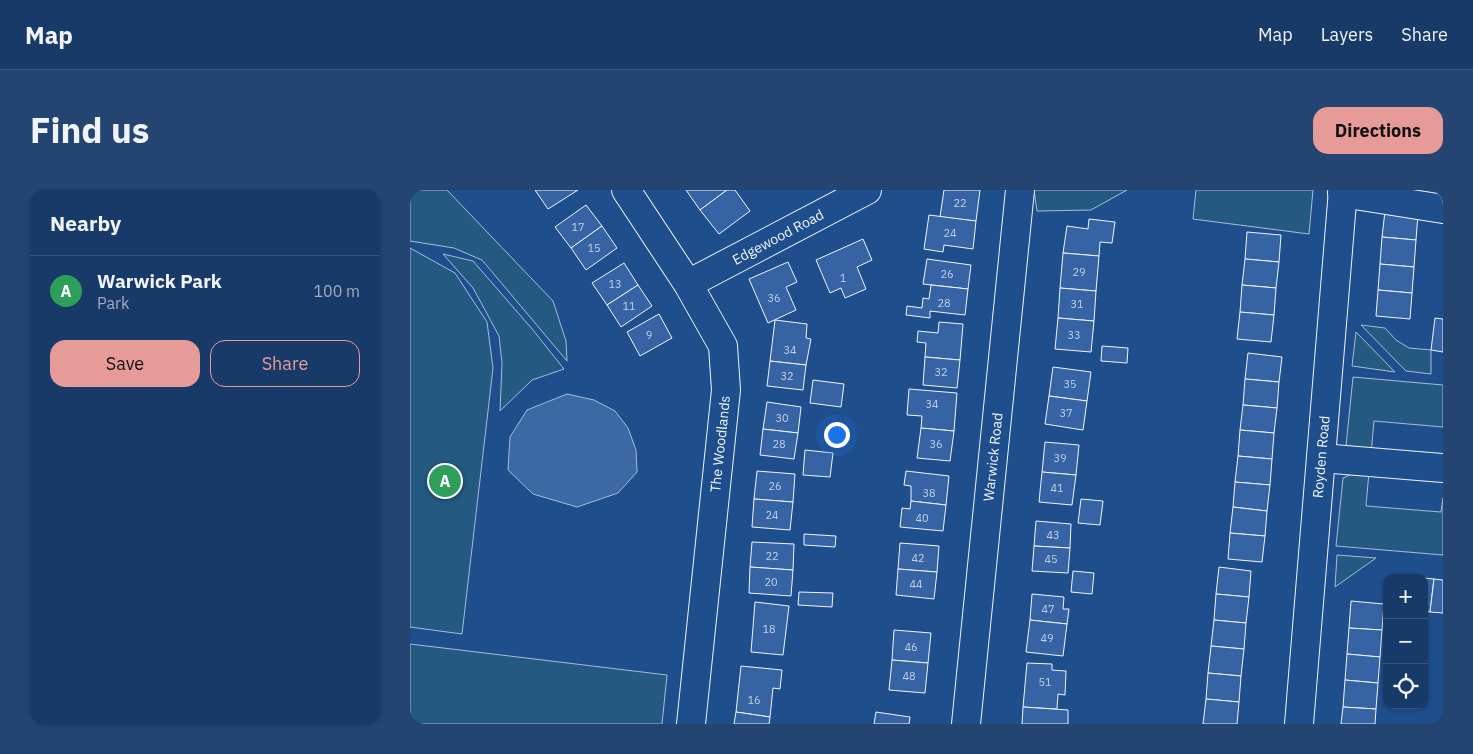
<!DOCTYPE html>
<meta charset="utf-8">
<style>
:root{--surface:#173a69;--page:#244571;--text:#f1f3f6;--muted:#9eadc0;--line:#36547d;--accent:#e69b98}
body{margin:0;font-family:"IBM Plex Sans",sans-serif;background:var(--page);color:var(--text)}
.controls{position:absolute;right:15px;bottom:15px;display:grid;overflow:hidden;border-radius:10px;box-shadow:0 1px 4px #0004}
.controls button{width:45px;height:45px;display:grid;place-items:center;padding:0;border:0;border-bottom:1px solid var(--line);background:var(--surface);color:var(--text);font:25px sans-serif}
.you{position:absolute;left:426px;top:244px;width:18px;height:18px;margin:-12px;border:4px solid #fff;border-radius:50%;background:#1a73e8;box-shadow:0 0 0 8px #1a73e833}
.badge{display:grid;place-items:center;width:32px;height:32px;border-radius:50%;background:var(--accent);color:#fff;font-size:16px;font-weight:700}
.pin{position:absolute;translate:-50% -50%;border:2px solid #fff;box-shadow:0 1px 5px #0006}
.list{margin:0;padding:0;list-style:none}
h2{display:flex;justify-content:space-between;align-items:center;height:65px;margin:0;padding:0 20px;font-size:21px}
h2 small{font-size:16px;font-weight:400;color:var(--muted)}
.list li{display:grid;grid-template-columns:32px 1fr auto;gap:15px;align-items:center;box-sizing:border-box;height:70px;padding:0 20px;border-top:1px solid var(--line)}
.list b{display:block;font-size:19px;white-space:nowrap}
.list p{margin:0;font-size:16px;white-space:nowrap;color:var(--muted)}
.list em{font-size:16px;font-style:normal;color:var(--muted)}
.actions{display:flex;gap:10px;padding:15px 20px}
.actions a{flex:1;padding:11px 0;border:1px solid var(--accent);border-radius:15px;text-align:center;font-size:18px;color:var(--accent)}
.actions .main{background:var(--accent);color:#111}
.icon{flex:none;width:28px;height:28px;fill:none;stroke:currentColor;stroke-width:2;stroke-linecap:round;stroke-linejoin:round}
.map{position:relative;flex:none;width:1033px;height:534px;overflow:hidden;border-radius:15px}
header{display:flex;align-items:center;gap:30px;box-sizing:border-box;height:70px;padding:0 25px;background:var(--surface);border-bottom:1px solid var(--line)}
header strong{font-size:24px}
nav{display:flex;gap:28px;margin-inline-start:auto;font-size:18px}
.intro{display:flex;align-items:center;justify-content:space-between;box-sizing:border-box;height:120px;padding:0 30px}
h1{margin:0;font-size:35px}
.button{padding:12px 22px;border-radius:15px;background:var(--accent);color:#111;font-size:18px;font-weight:700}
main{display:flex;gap:30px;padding:0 30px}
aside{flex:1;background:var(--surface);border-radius:15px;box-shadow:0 1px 4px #0004}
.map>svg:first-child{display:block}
</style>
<header>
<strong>Map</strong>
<nav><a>Map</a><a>Layers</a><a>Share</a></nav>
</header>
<div class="intro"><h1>Find us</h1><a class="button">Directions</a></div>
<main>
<aside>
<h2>Nearby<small></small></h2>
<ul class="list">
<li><span class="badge" style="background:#2e9e5b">A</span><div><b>Warwick Park</b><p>Park</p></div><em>100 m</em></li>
</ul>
<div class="actions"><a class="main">Save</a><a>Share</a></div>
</aside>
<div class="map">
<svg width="1033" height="534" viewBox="0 0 1033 534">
<rect width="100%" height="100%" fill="#1f4e8c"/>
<g fill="#245a82" stroke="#a8bbd7">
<path d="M0,0H37L143,111L156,151L157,171L72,70L44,58L0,51Z"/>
<path d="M624,0H717L681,20L627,21Z"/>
<path d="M786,0H903L899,44L783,29Z"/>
<path d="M0,58L45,83L77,132L83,178L52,444L0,437Z"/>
<path d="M33,64L63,71L123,140L154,179L122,190L90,221L92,173L89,146L63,98Z"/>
<path d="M951,135L975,138L986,150L999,158L1021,160V184L996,181Z"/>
<path d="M946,142L985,182L942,176Z"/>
<path d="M943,187L1033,195V237L964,231L961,264L944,262L936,256Z"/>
<path d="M951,280L959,282L956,316L1031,322L1033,308V365L926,356L933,288Z"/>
<path d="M927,365L966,368L925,397Z"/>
<path d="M0,454L257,485L252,534H0Z"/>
</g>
<path fill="#3b69a3" stroke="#a8bbd7" d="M157,204L184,210L205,221L218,238L226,260L227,282L208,303L167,317L123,304L98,280L100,247L117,220Z"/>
<g fill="#3563a3" stroke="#f2f6ff">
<path d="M125,0H168L138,19Z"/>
<path d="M276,0H317L290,20Z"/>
<path d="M317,0H325L340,21L309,44L290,20Z"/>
<path d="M534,0H570L566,31L530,27Z"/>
<path d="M176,15L192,36L161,58L145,37Z"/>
<path d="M975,21L1008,24L1006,50L972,47Z"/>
<path d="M519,25L566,31L563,59L534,55L533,62L514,59Z"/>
<path d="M679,29L705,32L702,53L690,52L689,66L653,63L657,36L678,39Z"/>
<path d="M192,36L207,58L176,80L161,58Z"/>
<path d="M837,42L871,45L869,72L835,69Z"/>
<path d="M972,47L1006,50L1004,77L970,74Z"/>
<path d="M453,49L462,70L447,77L456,99L435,108L431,98L420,103L406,70Z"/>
<path d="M653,63L689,66L686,101L650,98Z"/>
<path d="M517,69L561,75L558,99L513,94Z"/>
<path d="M835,69L869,72L866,98L832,95Z"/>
<path d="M378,72L387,92L376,97L386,120L358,133L339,89Z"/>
<path d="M214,73L228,95L197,115L182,93Z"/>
<path d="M970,74L1004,77L1002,103L968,100Z"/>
<path d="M228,95L242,116L211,137L197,115Z"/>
<path d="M521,95L558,99L555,125L520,121V128L496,125L497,116L512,118L513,108L519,109Z"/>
<path d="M832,95L866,98L864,125L830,122Z"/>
<path d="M650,98L686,101L684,131L648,128Z"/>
<path d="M968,100L1002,103L1000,129L966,126Z"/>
<path d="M830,122L864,125L861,152L827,149Z"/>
<path d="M249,124L262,148L230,166L217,142Z"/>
<path d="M648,128L684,131L681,162L645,159Z"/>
<path d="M1025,128L1033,129V162L1021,160Z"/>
<path d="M365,130L397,134L396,148L401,149L396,175L360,171Z"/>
<path d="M529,132L553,134L550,170L515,167L516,153L507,152L508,141L528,143Z"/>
<path d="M692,156L718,158L717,173L691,171Z"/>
<path d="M838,163L872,167L869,192L835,189Z"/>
<path d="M515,167L550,170L547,198L513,195Z"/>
<path d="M360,171L396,175L393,200L357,196Z"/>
<path d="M643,177L681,182L677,211L639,206Z"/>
<path d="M835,189L869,192L867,218L833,215Z"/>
<path d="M403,190L434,194L431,217L400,213Z"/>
<path d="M499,199L547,203L544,241L511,238L512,226L497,225Z"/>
<path d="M639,206L677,211L673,240L635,234Z"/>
<path d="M357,212L391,217L388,243L353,239Z"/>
<path d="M833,215L867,218L864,243L830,240Z"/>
<path d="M511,238L544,241L540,271L507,268Z"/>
<path d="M353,239L388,243L384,269L350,265Z"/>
<path d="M830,240L864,243L862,269L828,266Z"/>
<path d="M635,252L669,255L666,285L632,282Z"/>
<path d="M395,260L423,263L420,287L393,285Z"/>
<path d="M828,266L862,269L860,295L825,292Z"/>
<path d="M347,281L385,284L383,312L344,309Z"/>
<path d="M496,281L539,286L536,315L501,311V296L494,295Z"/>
<path d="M632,282L666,285L662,315L629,312Z"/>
<path d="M825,292L860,295L857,321L823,317Z"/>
<path d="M344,309L383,312L380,340L342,337Z"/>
<path d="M671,309L693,311L690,335L668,333Z"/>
<path d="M501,311L536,315L533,341L490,337L492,318L500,319Z"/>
<path d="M823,317L857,321L855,346L820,343Z"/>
<path d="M626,331L661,334L660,358L624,356Z"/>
<path d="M820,343L855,346L852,372L818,369Z"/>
<path d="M394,344L426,346L425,357L394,355Z"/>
<path d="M342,352L384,354L383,380L340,377Z"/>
<path d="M490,353L529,356L527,382L488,379Z"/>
<path d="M624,356L660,358L658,383L622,381Z"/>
<path d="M340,377L383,380L381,406L339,403Z"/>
<path d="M809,377L841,381L839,407L806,404Z"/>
<path d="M488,379L527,382L524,409L486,405Z"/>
<path d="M663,381L684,383L682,404L661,402Z"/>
<path d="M1014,388L1024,389L1020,422L1014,421Z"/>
<path d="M1024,389L1033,390V423L1020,422Z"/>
<path d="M389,402L423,403L422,417L388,415Z"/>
<path d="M622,404L654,407L653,419H659L657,434L620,430Z"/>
<path d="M806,404L839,407L836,433L804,430Z"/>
<path d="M941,411L974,414L972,440L939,438Z"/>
<path d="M345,412L379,416L373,465L341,462Z"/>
<path d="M620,430L657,434L653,466L616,462Z"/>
<path d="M804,430L836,433L834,459L801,456Z"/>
<path d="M939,438L972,440L970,467L937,464Z"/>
<path d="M484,440L521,443L518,473L482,470Z"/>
<path d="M801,456L834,459L831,486L798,483Z"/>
<path d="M937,464L970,467L968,493L935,490Z"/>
<path d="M482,470L518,473L515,503L479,500Z"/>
<path d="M617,473L642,474V480L656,481L655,505L648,504L647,519L613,517Z"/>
<path d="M331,476L372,480L370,499L363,498L360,527L326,522Z"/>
<path d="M798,483L831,486L829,512L796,509Z"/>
<path d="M935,490L968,493L966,519L933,517Z"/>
<path d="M796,509L829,512L827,534H793Z"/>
<path d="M613,517L658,520V534H612Z"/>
<path d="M933,517L966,519L965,534H931Z"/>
<path d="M326,522L360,527L359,534H324Z"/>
<path d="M466,522L500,527L499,534H464Z"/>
</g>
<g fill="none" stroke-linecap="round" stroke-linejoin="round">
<defs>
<g id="minor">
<path d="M216,0L278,94L313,156L316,200L281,534"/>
<path d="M932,3L1033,19"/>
<path d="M278,94L457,0"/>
<path d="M911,268L1033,278"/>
<path d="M556,534L610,0"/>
<path d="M889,534L933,0"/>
</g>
</defs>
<use href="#minor" stroke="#f2f6ff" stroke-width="30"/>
<use href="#minor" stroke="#1f4e8c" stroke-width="28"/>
</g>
<g text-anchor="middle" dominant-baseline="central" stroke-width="4" stroke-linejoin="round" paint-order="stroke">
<g font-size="11" fill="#c3d1e8">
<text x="550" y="13">22</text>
<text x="168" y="37">17</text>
<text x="540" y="43">24</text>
<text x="184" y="58">15</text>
<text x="669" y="82">29</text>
<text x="537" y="84">26</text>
<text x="433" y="88">1</text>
<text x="205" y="94">13</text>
<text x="364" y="108">36</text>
<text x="534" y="113">28</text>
<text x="667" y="114">31</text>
<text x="219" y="116">11</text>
<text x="239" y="145">9</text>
<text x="664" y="145">33</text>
<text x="380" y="160">34</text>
<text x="531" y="182">32</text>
<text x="377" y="186">32</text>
<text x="660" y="194">35</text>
<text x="522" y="214">34</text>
<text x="656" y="223">37</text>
<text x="372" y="228">30</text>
<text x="369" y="254">28</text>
<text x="526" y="254">36</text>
<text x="650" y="268">39</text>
<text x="365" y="296">26</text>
<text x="647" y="298">41</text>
<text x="519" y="303">38</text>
<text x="362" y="325">24</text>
<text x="512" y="328">40</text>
<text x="643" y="345">43</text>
<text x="362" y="366">22</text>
<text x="508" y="368">42</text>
<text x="641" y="369">45</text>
<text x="361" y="392">20</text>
<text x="506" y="394">44</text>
<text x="638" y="419">47</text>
<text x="359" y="439">18</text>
<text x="637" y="448">49</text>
<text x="501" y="457">46</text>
<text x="499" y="486">48</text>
<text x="635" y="492">51</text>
<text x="344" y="510">16</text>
</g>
<g font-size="14" fill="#f2f6ff" stroke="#1f4e8c">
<text transform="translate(368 47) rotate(-28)">Edgewood Road</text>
<text transform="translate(310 254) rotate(-84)">The Woodlands</text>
<text transform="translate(583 267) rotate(-84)">Warwick Road</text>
<text transform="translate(911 267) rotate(-85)">Royden Road</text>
</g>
</g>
</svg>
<div class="controls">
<button>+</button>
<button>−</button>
<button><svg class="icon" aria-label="locate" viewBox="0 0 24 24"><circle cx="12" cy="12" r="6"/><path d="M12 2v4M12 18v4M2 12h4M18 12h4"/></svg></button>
</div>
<div class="you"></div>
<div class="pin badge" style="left:35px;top:291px;background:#2e9e5b">A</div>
</div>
</main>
